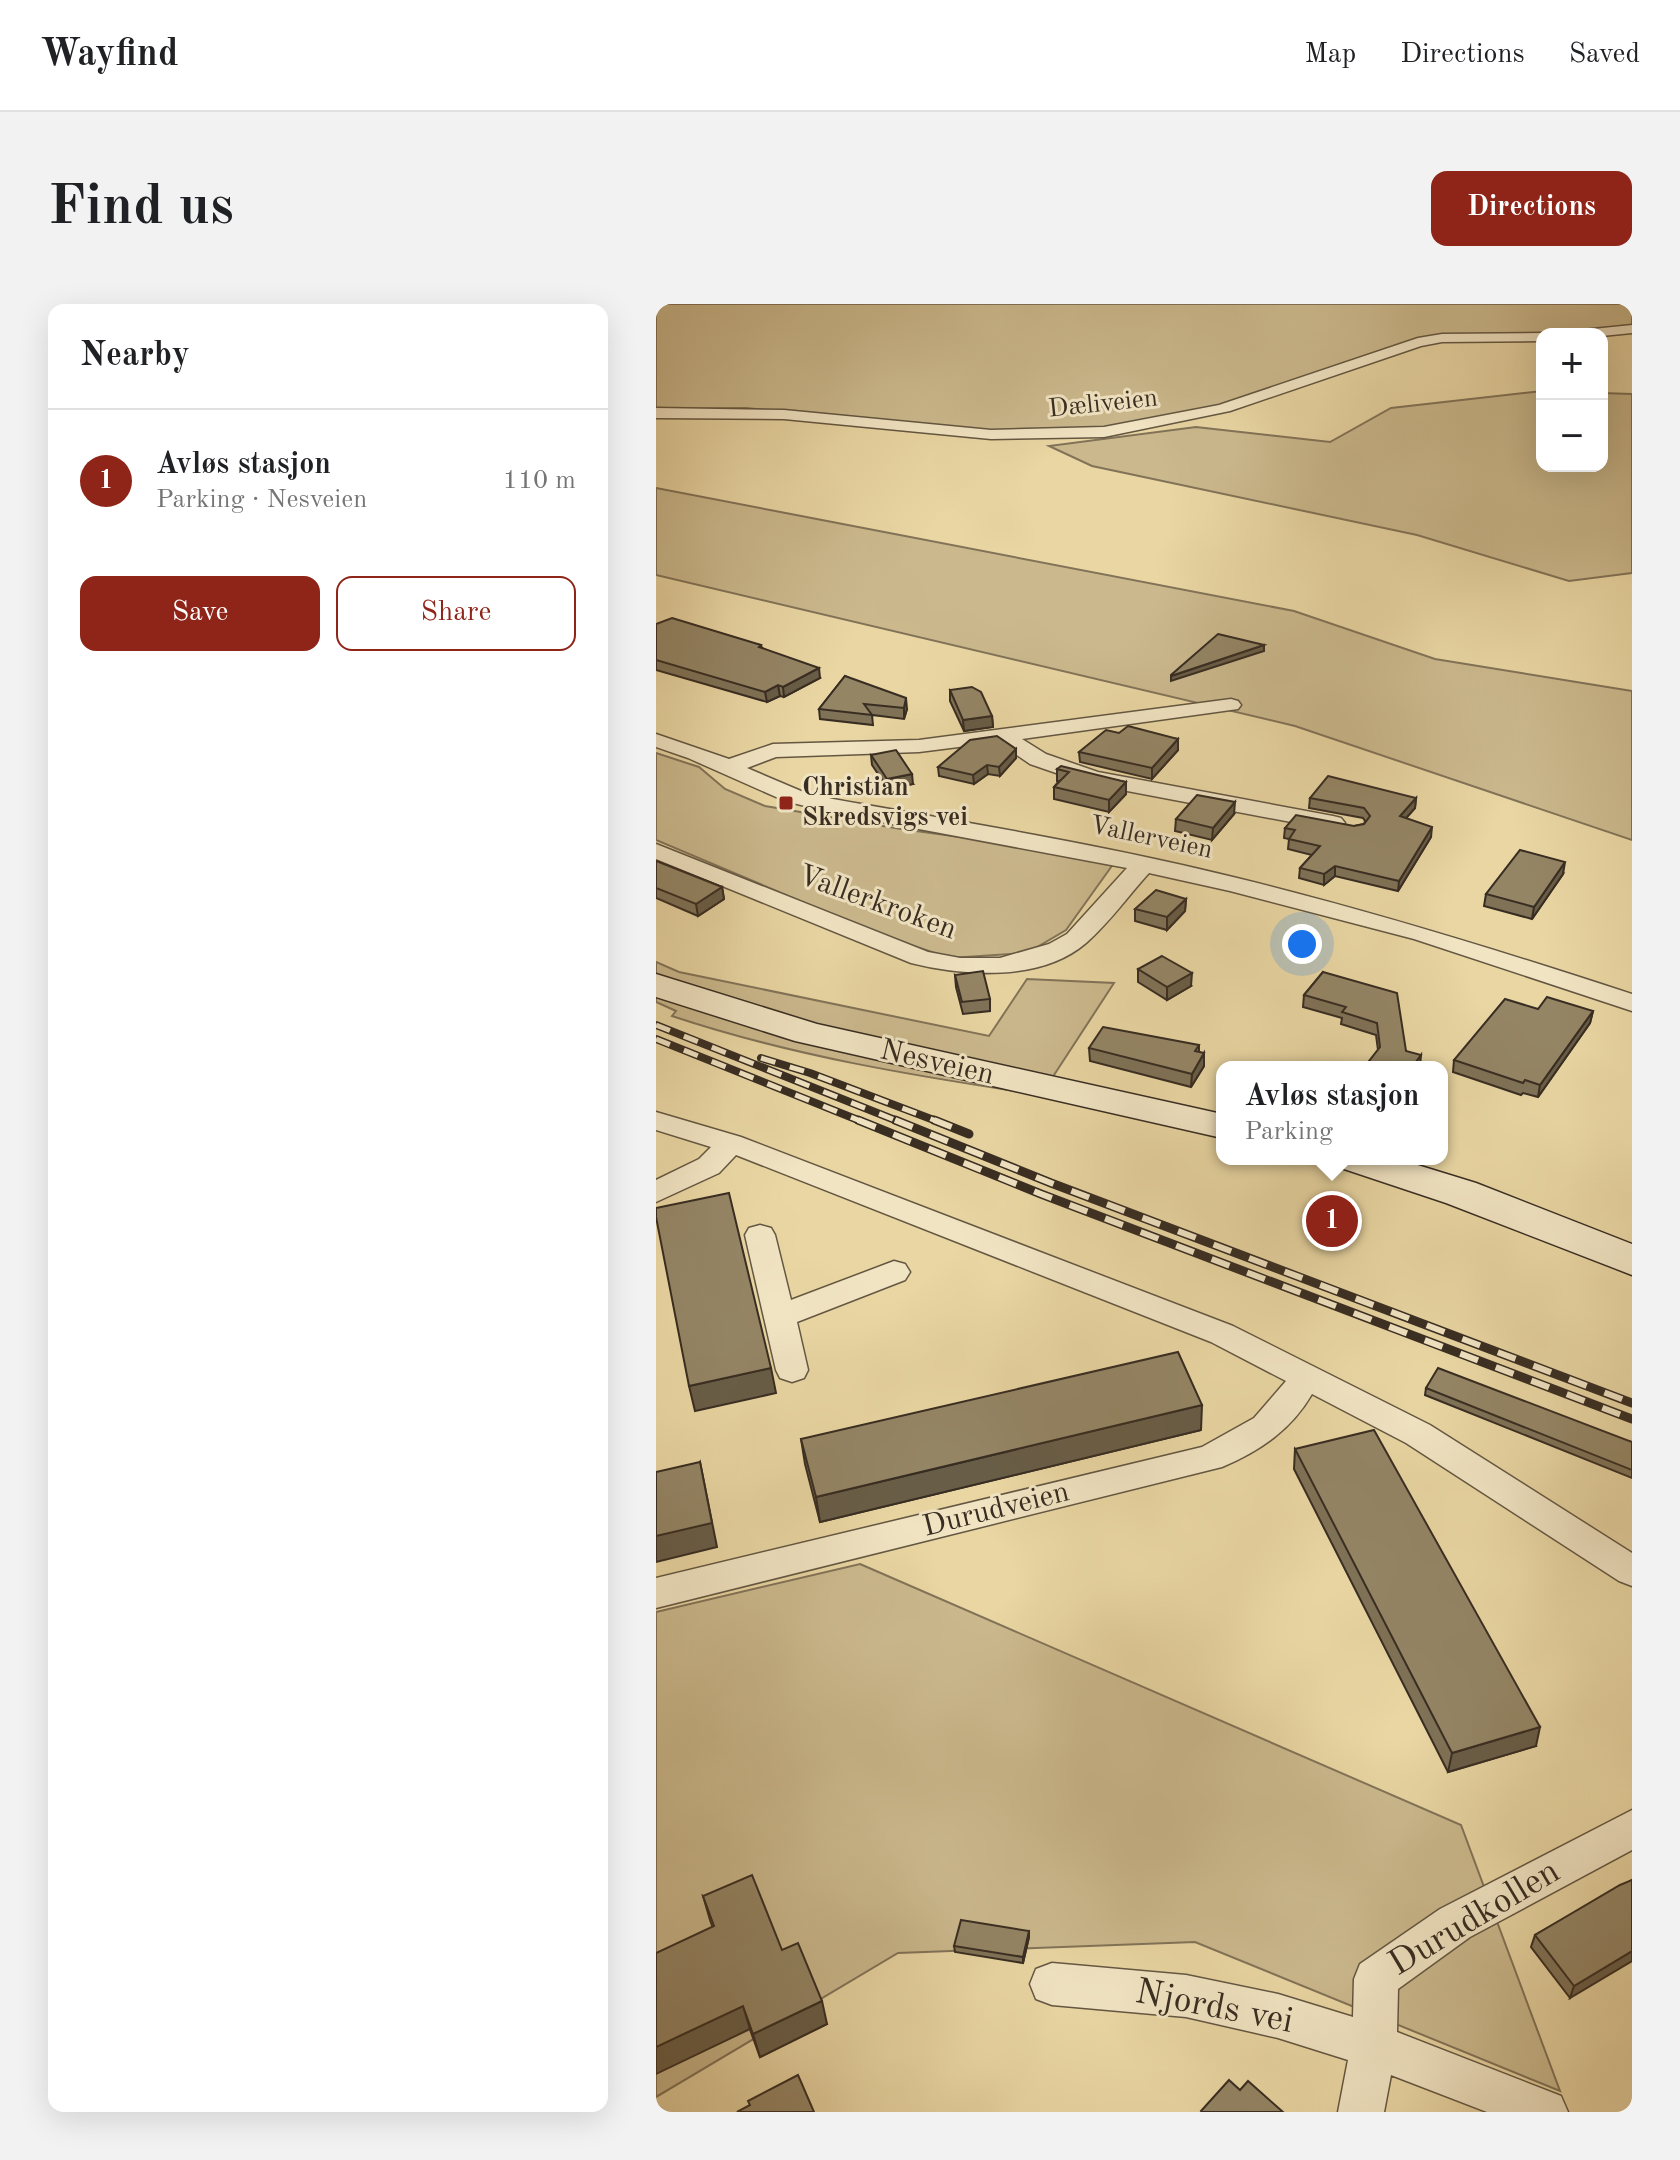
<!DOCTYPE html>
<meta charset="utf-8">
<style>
:root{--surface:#fff;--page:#f2f2f2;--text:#202124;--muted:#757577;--line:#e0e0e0;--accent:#8f2418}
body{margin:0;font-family:"Old Standard TT",serif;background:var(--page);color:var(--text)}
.controls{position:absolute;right:24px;top:24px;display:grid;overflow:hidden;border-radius:16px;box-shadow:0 8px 32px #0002}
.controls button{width:72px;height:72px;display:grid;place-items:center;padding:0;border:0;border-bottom:2px solid var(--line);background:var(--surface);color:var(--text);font:40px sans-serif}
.you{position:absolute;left:646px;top:640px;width:28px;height:28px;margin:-20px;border:6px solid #fff;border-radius:50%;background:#1a73e8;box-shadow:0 0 0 12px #1a73e833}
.badge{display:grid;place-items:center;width:52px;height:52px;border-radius:50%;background:var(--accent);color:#fff;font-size:26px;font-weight:700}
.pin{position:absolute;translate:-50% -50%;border:4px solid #fff;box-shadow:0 2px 8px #0006}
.popup{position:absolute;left:560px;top:757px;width:232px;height:104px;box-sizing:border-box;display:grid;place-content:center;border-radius:16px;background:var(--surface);filter:drop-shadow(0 2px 6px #0005);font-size:26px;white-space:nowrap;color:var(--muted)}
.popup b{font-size:30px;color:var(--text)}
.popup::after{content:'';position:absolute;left:50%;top:100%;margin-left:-16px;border:16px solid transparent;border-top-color:var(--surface)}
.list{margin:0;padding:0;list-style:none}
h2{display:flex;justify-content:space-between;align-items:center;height:104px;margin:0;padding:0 32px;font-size:34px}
h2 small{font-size:26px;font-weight:400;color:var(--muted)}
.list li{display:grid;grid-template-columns:52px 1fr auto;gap:24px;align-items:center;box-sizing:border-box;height:144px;padding:0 32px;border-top:2px solid var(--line)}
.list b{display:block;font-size:30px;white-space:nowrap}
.list p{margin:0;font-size:26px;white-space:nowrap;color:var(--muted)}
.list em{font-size:26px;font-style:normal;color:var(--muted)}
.actions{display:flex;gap:16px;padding:24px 32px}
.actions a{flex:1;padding:18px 0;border:2px solid var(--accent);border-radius:16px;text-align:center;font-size:28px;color:var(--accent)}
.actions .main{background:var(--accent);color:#fff}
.map{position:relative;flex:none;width:976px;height:1808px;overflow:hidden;border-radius:16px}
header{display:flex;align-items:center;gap:48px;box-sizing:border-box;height:112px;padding:0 40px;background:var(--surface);border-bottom:2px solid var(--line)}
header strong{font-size:38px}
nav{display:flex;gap:44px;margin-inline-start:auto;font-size:28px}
.intro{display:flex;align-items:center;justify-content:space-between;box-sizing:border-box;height:192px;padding:0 48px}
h1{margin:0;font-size:56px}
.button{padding:20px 36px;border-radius:16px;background:var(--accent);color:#fff;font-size:28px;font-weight:700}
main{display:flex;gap:48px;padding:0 48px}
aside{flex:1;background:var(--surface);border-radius:16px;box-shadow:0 8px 32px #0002}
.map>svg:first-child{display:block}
</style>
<header>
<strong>Wayfind</strong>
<nav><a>Map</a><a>Directions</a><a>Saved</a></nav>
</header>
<div class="intro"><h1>Find us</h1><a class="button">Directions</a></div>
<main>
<aside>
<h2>Nearby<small></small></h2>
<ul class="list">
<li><span class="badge">1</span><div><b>Avløs stasjon</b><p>Parking · Nesveien</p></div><em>110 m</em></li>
</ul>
<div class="actions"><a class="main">Save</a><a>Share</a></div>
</aside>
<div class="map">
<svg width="976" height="1808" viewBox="0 0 976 1808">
<rect width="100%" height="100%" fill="#e9d6a3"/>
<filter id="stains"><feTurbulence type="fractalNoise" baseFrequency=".0025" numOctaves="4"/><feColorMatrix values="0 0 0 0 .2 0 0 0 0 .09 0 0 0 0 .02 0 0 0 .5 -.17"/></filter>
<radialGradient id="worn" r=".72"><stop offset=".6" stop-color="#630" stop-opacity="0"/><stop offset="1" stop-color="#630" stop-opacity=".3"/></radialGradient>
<g fill="#cbb98d" stroke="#827358" stroke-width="2">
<path d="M0,0H965L976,1V24L925,30L768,36L548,109L439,129L321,126L90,104L0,105Z"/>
<path d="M886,87V162H946V89L976,90V269L913,277L761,231L436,162L393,142L540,123L674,138L735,104Z"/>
<path d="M0,184L638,307L779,355L976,387V536L639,422L0,271Z"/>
<path d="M0,449L43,463L69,485L109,502L245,525L387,544L458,559L410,626L371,649L294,654L227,632L0,536Z"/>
<path d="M0,658L23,668L333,732L371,675L458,679L385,791C259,772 136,752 16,712L20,707L0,698Z"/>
<path d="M204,1260L805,1521L904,1787L539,1638L242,1649L0,1793V1308Z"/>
</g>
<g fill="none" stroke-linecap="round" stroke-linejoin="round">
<defs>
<g id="street">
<path d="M976,21V29L946,32L920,30L927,26Z"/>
<path d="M886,29L891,30H886V37L786,38L765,42L574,107L448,133L335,135L128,115L0,114V104L128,106L335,126L448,123L563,101L762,34L786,30Z"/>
<path d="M575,395L582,397L585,401L582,405L366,435L390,450L442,468L677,512L685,514L689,519L685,524L677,526L429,479L374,460L342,438L263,448L120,453L91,464L145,487L177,495C312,519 448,541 581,574C715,607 845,647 976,690V707L758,635L574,587L493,569C472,592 453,619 430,639C385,678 307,672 255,659L0,555V540L272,648L304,654H344L393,640L411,630L471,564L177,509L129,497L32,454L0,443V430L73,455L117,440L263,436Z"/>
<path d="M0,808L85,833L577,1022L774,1121L976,1249V1282L963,1277L750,1139L656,1090C635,1126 604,1147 566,1163L0,1304V1274L546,1143L598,1114L630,1077L555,1038L80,851L63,869L0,898V876L43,855L55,843L0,826Z"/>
<path d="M104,921L115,924L119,931L135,996L238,957L249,960L254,968L249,976L141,1018L152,1066L148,1074L136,1078L124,1074L120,1066L89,931L93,924Z"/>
<path d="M976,1506V1546L814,1633L742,1685L741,1728L905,1792L912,1808H831L735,1771L728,1808H682L692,1756L622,1734L530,1713L396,1701L380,1695L374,1680L380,1665L396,1659L530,1671L622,1690L697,1713L698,1675L704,1660L784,1605Z"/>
</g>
<g id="secondary">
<path d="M0,670L161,720L566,810V834L139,737L0,693Z"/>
<path d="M679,855H742L820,879L976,940V971L790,899L685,864Z"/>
</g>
</defs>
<use href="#street" stroke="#645742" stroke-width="3"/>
<use href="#secondary" stroke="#382d22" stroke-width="3"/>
<use href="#street" fill="#f1e4c3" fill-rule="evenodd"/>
<use href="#secondary" fill="#f1e4c3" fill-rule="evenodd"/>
<defs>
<g id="rail-far1">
<path d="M0,721L244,818"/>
<path d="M0,735L207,818"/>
<path d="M105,754L154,769L283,818"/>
</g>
<g id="rail">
<path d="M202,816L385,890L976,1115"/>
<path d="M239,816L395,879L976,1099"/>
<path d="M278,816L313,830"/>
</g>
</defs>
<use href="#rail-far1" stroke="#382d22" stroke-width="8"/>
<use href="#rail" stroke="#382d22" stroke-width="9"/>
<use href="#rail-far1" stroke="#f1e4c3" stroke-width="5" stroke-dasharray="15" stroke-linecap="butt"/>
<use href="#rail" stroke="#f1e4c3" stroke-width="6" stroke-dasharray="19" stroke-linecap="butt"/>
</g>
<g fill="#7f7257" stroke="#382d22" stroke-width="2">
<path d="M0,320L105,341L106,344L164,374L128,393L124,392L111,398L0,366Z"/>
<path d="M189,372L251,405L248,415L216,411L217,421L164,415L163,405Z"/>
<path d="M294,386L336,412L337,423L308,427L294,397Z"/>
<path d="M463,429L522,435V446L496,475L424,458L423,448Z"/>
<path d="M360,445V454L344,472L332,470L318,480L283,472L282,463Z"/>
<path d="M215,451L257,480L232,485L216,461Z"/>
<path d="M401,465L470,478V490L453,508L398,495V483L403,477H401Z"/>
<path d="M654,494H760L759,504L750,514L775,533L742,587L679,572L668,581L643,574L644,564L656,551L632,545L633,535L628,534L629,524L698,522L708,520L709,517L707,514L653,504Z"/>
<path d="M578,510L556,536L519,527L520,515Z"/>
<path d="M0,557L66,583L68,595L42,612L0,594Z"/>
<path d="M907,570L876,615L828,602L830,590Z"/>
<path d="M530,595L529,607L511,626L479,617V605Z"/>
<path d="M482,665L535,682L511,696L482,678Z"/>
<path d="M667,668L750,747L764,763H709L722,746L720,731L685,720L686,714L647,703L648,691Z"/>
<path d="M299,671L334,695V707L307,710L300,683Z"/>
<path d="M882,705L937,707L934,719L882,793L867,789L865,791L797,768L798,756Z"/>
<path d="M543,741V747L548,762L535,783L434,757L433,744Z"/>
<path d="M770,1084L976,1138V1174L769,1091Z"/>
<path d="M545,1126L164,1218L149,1160L145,1135Z"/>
<path d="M639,1145L880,1442L792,1468L638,1165Z"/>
<path d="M976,1576L914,1694L875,1643L879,1631Z"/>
<path d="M47,1592L126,1646L171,1720L104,1753L54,1616Z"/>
<path d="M373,1627V1633L367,1659L299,1648L298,1642Z"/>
</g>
<g fill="#685d47" stroke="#382d22" stroke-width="2">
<path d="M608,341V347L515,377V372Z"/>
<path d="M163,364L164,374L128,393L127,383Z"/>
<path d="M122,381L124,392L111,398L109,388Z"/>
<path d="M250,394L251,405L248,415V404Z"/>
<path d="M336,412L337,423L308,427L307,416Z"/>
<path d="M522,435V446L496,475V464Z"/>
<path d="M360,445V454L344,472L343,463Z"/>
<path d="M331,461L332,470L318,480L317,471Z"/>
<path d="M256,470L257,480L232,485L231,475Z"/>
<path d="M470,478V490L453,508V496Z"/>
<path d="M760,494L759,504L743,522L744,512Z"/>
<path d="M579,498L578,510L556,536L557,524Z"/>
<path d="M776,523L775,533L742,587L743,577Z"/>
<path d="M909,558L907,570L876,615L878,603Z"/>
<path d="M679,562V572L668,581V570Z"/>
<path d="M66,583L68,595L42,612L40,600Z"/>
<path d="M530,595L529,607L511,626V613Z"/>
<path d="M536,669L535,682L511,696V683Z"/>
<path d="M937,707L934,719L882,793L884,781Z"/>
<path d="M548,749V762L535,783L536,770Z"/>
<path d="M765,751L764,763H756Z"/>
<path d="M115,1064L120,1089L39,1107L33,1082Z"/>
<path d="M546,1101L545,1126L164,1218L160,1193Z"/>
<path d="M44,1158L61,1243L0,1258V1232Z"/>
<path d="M884,1423L880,1442L792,1468L796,1449Z"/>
<path d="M373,1627V1633L367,1659V1653Z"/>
<path d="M976,1647V1657L914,1694L918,1682Z"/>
<path d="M166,1697L171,1720L104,1753L97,1730Z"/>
<path d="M87,1702L94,1725L0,1770V1743Z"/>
</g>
<g fill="#948565" stroke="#382d22" stroke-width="2">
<path d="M16,314L105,341L103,343L163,364L127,383L122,381L109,388L0,356V320Z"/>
<path d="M562,330L608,341L515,372V371Z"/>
<path d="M189,372L250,394L248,404L208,400L216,411L163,405Z"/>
<path d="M316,383L325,388L336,412L307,416L294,386Z"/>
<path d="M472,422L522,435L496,464L423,448L450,426L463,429Z"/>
<path d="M341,432L360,445L343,463L331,461L317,471L282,463L314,436Z"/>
<path d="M240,446L256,470L231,475L215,451Z"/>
<path d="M405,462L470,478L453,496L398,483L413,468L401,465Z"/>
<path d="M672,472L760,494L744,512L776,523L743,577L679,562L668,570L644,564L664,542L633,535L639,526L629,524L640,511L698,522L708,520L714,512L708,504L654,494Z"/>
<path d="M541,491L579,498L557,524L520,515Z"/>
<path d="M864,546L909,558L878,603L830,590Z"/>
<path d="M0,557L66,583L40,600L0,584Z"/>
<path d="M500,586L530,595L511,613L479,605Z"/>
<path d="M506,652L536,669L511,683L482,665Z"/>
<path d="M327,667L334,695L306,698L299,671Z"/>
<path d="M667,668L741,689L750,747L765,751L756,763H714L710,761L724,743L721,719L686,708L690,703L648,691Z"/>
<path d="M891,693L937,707L884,781L869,776L867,779L798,756L849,695L882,705Z"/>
<path d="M447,723L543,741L539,747L548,749L536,770L433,744Z"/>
<path d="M73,889L115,1064L33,1082L0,913V904Z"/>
<path d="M522,1048L546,1101L160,1193L145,1135Z"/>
<path d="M782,1064L976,1138V1166L770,1084Z"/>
<path d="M718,1126L884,1423L796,1449L639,1145Z"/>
<path d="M44,1158L56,1219L0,1232V1168Z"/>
<path d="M96,1571L126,1646L142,1639L166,1697L97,1730L87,1702L0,1743V1649L58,1622L47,1592Z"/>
<path d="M976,1576V1647L918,1682L879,1631L964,1581Z"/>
<path d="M305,1616L373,1627L367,1653L298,1642Z"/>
<path d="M142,1771L158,1808H81L94,1801L92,1797Z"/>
<path d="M573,1776L584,1786L592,1777L627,1808H546L545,1807Z"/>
</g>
<rect fill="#8f2418" stroke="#f1e4c3" stroke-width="3" x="122" y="491" width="16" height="16" rx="4"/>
<g text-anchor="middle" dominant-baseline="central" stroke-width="6" stroke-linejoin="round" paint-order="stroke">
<g font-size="26" fill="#382d22" stroke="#f1e4c3">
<text transform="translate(447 100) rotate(-6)">Dæliveien</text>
<text transform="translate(495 534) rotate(12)">Vallerveien</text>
</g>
<g font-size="26" font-weight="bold" fill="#382d22" stroke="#f1e4c3" text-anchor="start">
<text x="146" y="484">Christian<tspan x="146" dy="30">Skredsvigs vei</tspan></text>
</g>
<g font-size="30" fill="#382d22" stroke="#f1e4c3">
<text transform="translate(221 599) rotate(20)">Vallerkroken</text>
<text transform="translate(281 759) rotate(13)">Nesveien</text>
<text transform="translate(340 1206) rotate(-14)">Durudveien</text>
</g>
<g font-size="36" fill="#382d22" stroke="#f1e4c3">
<text transform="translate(819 1615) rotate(-31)">Durudkollen</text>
<text transform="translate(558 1704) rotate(11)">Njords vei</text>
</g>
</g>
<rect width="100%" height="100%" filter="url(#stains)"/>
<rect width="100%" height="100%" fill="url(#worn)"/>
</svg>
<div class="controls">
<button>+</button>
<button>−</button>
</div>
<div class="you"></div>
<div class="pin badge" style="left:676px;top:917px">1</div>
<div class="popup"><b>Avløs stasjon</b>Parking</div>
</div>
</main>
